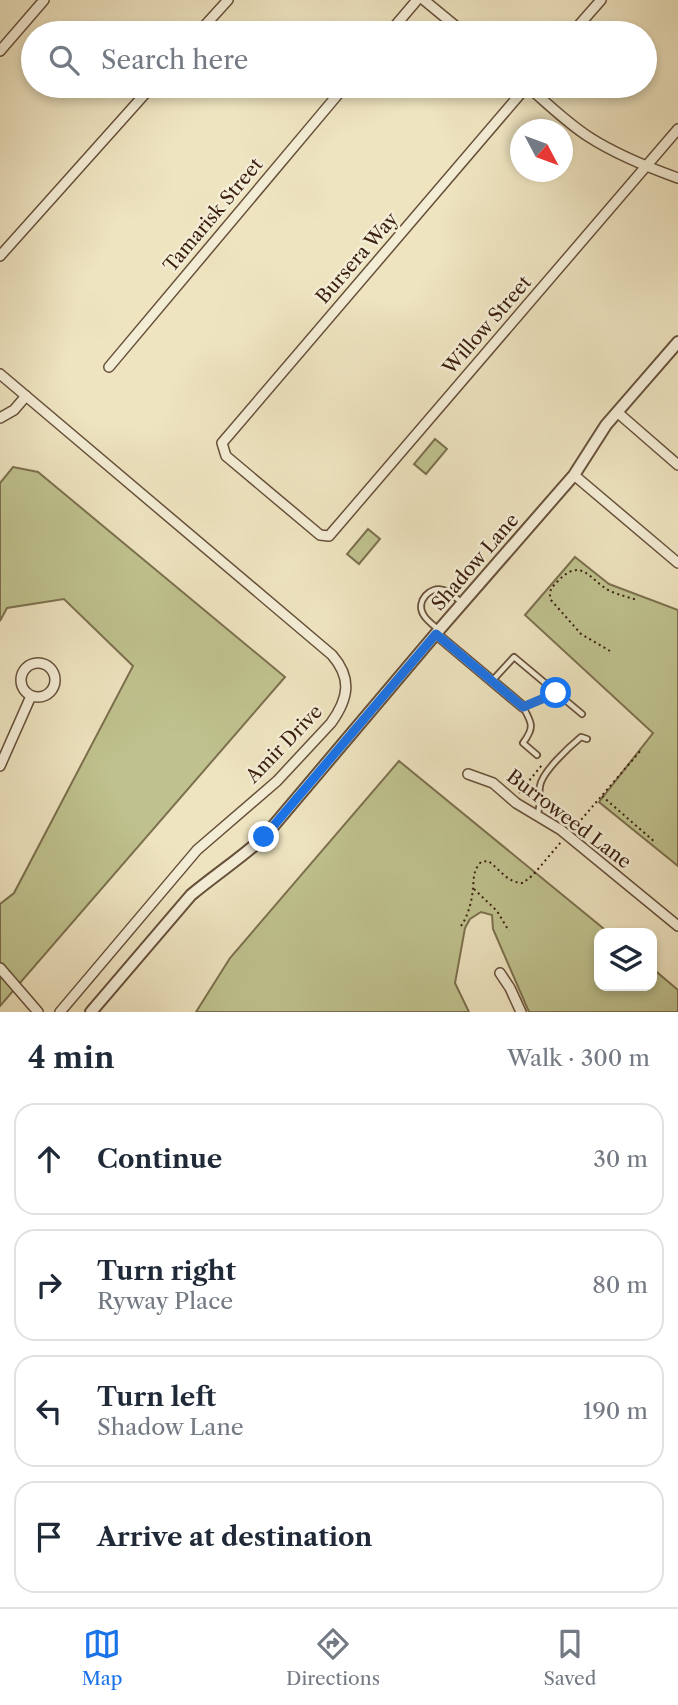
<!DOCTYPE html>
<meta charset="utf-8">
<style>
:root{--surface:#fff;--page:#f6f6f7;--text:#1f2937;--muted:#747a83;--line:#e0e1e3;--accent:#1a73e8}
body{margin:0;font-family:"Libre Caslon Text",serif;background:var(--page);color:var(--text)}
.controls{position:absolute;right:21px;bottom:21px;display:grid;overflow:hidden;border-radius:14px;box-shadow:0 4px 10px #0003}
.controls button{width:63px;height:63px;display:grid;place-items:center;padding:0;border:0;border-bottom:2px solid var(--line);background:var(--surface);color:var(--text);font:35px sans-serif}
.compass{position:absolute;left:510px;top:119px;width:63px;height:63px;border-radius:50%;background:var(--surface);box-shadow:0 4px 10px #0003;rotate:131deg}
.stop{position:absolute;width:21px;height:21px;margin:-16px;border:5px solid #1a73e8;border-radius:50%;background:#fff}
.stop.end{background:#1a73e8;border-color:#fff;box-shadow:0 2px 7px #0008}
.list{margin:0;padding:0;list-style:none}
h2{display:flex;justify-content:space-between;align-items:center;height:91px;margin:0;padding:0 28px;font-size:30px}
h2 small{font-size:23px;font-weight:400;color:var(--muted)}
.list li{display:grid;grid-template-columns:46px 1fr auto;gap:21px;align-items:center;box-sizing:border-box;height:112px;margin:0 14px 14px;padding:0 14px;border:2px solid var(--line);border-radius:21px}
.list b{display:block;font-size:26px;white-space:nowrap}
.list p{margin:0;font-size:23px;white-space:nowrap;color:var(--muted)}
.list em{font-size:23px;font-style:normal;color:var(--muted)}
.icon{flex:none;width:38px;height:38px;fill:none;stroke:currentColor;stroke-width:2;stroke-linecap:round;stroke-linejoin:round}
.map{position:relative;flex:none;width:678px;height:1012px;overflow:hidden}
.search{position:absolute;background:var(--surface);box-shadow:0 4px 10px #0003;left:21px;right:21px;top:21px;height:77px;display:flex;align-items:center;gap:18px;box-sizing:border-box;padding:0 24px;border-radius:38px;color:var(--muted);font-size:26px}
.sheet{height:595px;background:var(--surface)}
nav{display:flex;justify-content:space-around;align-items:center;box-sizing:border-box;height:98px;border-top:2px solid var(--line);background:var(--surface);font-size:19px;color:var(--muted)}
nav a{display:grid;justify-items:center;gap:4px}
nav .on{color:var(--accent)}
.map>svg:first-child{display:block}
</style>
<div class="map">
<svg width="678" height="1012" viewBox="0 0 678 1012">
<rect width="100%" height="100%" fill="#eee4c0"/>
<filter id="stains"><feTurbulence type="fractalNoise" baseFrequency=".00286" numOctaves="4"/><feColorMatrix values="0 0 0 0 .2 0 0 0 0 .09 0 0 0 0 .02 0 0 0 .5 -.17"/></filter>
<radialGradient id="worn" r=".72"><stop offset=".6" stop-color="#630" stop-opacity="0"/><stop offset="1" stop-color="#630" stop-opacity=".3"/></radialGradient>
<g fill="#bfc28e" stroke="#7c704e" stroke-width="2">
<path d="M435,439L447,449L426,474L414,464Z"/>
<path d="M13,467L38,472L285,677L0,1006V904L14,893L133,666L64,599L7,608L0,621V483Z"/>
<path d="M368,529L380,539L359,564L347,554Z"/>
<path d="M575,557L609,584L678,610V866L599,802L653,733L525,615Z"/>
<path d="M399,761L609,933H599V986H652V968L678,990V1012H529L493,929L492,915L481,912L470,919L465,928L455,983L469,1012H196L230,958Z"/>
</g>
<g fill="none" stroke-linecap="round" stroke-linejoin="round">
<defs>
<g id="service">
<path d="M439,630C433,625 426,620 423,614C416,601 430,586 443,590C451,592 456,598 462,603"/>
<path d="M492,681L514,657L582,714"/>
<path d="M537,755L523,743C535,727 532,723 523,707L557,693"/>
<path d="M537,815C542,805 538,796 540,786C542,772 569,747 581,737L587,739"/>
</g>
<g id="minor">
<path d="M424,0L464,33"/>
<path d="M198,33L228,0"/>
<path d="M389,33L417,0"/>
<path d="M572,33L601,0"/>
<path d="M0,51L44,0"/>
<path d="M527,86L222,443L226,456L320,535L329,536L678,129"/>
<path d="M527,86C547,103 567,123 589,137C617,155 647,167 678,178"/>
<path d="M0,256L152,86"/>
<path d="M109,367L345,86"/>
<path d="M0,374L332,655C352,678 349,698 331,723L277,781L197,850L60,1012"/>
<path d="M617,412L678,465"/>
<path d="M0,418L14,410L26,396"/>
<path d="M574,475L678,563"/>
<path d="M436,634L523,707"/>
<circle cx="38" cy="680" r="17"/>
<path d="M0,766L31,696"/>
<path d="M468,774L493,783L516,803L561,830L678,926"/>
<path d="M0,968L38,1012"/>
<path d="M500,973L510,988L521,1012"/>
</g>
<path id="tertiary" d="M91,1012L191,895C215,875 241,858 264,837L439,630L574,475L606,425L678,342"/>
</defs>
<use href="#service" stroke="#67503a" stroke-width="8"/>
<use href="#minor" stroke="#67503a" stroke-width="12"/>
<use href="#tertiary" stroke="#67503a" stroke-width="14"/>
<g stroke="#3a1e0e" stroke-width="2" stroke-dasharray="2 3.5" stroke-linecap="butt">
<path d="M610,651L581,634L551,600C548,591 552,587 558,581C582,556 589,580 610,591C619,595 628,597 637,600"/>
<path d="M519,793L542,765"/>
<path d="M602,796L656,843"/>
<path d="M574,828L642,749"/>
<path d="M474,889L497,911L509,931"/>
<path d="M461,926C468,916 472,901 473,888C474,877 473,871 481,862L488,861C500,869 507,883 523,883L533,875L561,842"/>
</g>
<use href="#service" stroke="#f4edd6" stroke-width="4.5"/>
<use href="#minor" stroke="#f4edd6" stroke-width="9"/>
<use href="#tertiary" stroke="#f4edd6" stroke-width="10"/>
</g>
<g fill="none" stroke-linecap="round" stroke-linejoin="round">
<path stroke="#1a73e8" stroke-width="9" d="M264,837L436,634L523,707L556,693"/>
</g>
<g text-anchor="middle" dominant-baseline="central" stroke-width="5" stroke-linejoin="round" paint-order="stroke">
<g font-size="19" fill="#3a1e0e" stroke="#f4edd6">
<text transform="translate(213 215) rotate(-50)">Tamarisk Street</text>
<text transform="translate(357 258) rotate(-49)">Bursera Way</text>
<text transform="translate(487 325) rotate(-49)">Willow Street</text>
<text transform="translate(475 562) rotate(-49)">Shadow Lane</text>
<text transform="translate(284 744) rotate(-46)">Amir Drive</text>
<text transform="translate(569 819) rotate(37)">Burroweed Lane</text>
</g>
</g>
<rect width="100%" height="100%" filter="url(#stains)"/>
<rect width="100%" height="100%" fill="url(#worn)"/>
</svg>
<div class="controls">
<button><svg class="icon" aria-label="layers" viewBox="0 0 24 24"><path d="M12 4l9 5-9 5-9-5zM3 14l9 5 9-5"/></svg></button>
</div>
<svg class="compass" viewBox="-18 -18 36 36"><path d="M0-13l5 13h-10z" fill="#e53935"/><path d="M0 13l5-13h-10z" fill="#747a83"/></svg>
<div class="stop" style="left:556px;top:693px"></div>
<div class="stop end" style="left:264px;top:837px"></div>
<div class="search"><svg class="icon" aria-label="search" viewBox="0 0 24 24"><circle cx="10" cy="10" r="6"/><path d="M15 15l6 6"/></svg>Search here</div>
</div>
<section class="sheet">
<h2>4 min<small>Walk · 300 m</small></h2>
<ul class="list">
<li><svg class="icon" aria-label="ahead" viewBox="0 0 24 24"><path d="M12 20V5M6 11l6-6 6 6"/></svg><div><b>Continue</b></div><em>30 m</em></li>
<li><svg class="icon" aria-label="right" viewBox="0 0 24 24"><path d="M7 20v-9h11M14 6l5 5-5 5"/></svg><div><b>Turn right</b><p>Ryway Place</p></div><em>80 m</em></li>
<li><svg class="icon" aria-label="left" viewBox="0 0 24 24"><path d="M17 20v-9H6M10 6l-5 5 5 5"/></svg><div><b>Turn left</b><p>Shadow Lane</p></div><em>190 m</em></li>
<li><svg class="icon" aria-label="arrive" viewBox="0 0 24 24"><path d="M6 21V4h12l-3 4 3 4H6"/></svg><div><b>Arrive at destination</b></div></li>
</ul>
</section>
<nav>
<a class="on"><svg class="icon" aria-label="map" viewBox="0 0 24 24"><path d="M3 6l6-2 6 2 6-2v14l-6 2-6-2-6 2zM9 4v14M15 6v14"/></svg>Map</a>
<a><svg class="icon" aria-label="directions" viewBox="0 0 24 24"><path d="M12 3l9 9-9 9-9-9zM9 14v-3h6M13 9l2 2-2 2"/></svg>Directions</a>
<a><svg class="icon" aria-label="saved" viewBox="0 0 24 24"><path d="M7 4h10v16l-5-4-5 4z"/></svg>Saved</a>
</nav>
